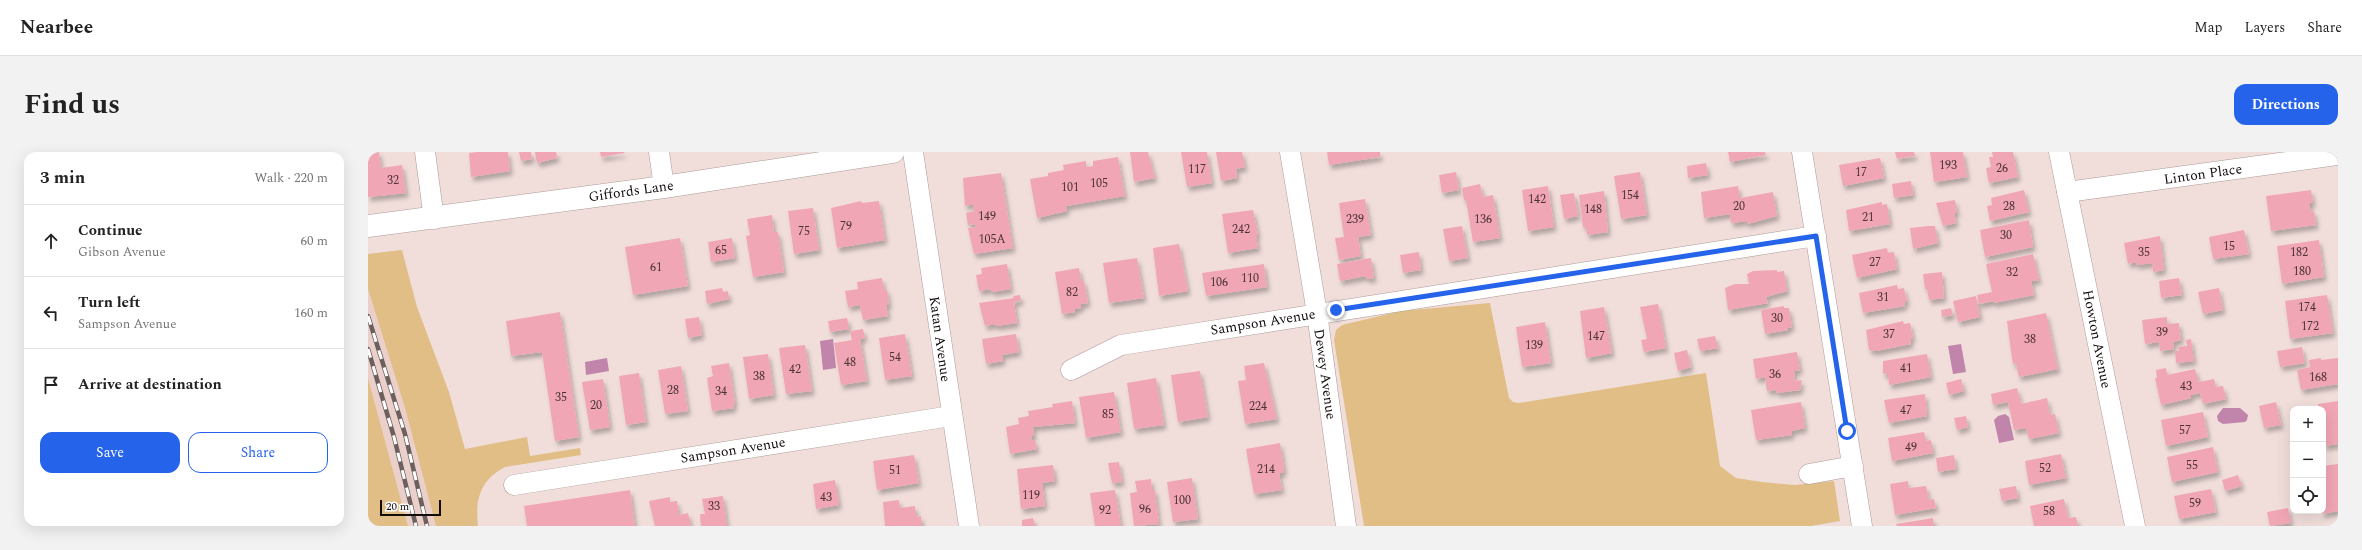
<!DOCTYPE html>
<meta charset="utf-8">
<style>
:root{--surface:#fff;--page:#f2f2f2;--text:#222;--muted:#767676;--line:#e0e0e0;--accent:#2563eb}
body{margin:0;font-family:Spectral,serif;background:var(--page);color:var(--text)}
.controls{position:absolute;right:12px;bottom:12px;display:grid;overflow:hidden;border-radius:8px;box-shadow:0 4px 16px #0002}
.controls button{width:36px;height:36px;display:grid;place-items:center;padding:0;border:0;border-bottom:1px solid var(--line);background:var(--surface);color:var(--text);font:20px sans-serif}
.scale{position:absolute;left:12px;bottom:10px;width:61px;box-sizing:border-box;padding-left:4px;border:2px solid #120c0b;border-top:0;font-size:11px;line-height:14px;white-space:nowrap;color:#120c0b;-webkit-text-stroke:3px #fff;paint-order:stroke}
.stop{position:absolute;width:12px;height:12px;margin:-9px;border:3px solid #2563eb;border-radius:50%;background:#fff}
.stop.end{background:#2563eb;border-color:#fff;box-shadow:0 1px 4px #0008}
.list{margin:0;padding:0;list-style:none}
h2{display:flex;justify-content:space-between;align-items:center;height:52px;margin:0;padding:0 16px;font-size:17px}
h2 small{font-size:13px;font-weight:400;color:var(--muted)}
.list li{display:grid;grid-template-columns:26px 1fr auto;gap:12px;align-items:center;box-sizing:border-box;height:72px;padding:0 16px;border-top:1px solid var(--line)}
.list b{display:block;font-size:15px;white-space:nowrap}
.list p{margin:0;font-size:13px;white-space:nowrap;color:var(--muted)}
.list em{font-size:13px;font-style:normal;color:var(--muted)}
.actions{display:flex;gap:8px;padding:12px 16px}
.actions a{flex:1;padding:9px 0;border:1px solid var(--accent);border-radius:12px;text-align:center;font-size:14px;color:var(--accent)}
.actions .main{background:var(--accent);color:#fff}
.icon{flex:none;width:22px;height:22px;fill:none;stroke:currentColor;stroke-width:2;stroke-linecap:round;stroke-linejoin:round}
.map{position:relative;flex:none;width:1970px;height:374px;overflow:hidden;border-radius:12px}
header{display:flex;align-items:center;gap:24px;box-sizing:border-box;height:56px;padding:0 20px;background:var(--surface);border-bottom:1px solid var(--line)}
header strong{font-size:19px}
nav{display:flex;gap:22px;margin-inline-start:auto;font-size:14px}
.intro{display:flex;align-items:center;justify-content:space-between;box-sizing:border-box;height:96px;padding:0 24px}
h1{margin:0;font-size:28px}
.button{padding:10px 18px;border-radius:12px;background:var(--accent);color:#fff;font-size:14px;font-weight:700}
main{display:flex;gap:24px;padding:0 24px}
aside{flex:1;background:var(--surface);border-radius:12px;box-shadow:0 4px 16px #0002}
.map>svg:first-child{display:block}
</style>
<header>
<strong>Nearbee</strong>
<nav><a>Map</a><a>Layers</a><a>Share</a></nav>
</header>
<div class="intro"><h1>Find us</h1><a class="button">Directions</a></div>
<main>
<aside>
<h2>3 min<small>Walk · 220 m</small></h2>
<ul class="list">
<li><svg class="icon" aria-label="ahead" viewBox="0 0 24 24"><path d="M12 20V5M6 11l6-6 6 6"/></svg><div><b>Continue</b><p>Gibson Avenue</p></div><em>60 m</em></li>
<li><svg class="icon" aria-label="left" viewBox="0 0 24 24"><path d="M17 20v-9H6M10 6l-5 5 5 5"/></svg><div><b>Turn left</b><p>Sampson Avenue</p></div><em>160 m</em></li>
<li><svg class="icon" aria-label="arrive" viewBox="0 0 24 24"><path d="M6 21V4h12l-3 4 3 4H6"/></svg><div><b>Arrive at destination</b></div></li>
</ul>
<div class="actions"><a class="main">Save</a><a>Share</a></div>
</aside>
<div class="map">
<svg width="1970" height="374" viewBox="0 0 1970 374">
<defs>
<filter id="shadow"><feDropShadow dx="2.5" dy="4.5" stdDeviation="2" flood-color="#0004"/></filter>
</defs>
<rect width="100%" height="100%" fill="#f1dedb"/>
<path fill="#eacfca" d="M0,137L37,256L68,374H40L0,226Z"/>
<g fill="#e0be86">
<path d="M34,98L49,155L81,240L97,297L159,285L162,304L212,296L213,303L137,315C112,328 107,348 110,374H68L37,256L0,137V102Z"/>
<path d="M1122,151L1141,246L1145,250L1151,251L1338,221L1352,314L1368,326L1394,330L1427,333L1466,329L1472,369L1443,374H996L966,188L968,178L974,173L1033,159Z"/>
<path d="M0,226L40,374H0Z"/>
</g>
<g fill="#c184ab">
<path d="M465,187L468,216L455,218L452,189Z"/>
<path d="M1593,192L1598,220L1585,222L1580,194Z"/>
<path d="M239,206L241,219L218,223L217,210Z"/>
<path d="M1855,256H1872L1880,263L1879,268L1877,270L1855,272L1850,269L1849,264Z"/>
<path d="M1637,262L1641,265L1646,288L1631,291L1626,268L1630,264Z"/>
</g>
<g fill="#f1a6b5" filter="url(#shadow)">
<path d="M0,0H11L13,16L34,13L38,41L0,45Z"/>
<path d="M109,0H140L142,19L103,25L101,1Z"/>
<path d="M151,0H163L164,7L153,9Z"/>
<path d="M167,0H188L189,6L169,11Z"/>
<path d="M232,0H256L257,1L233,5Z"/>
<path d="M762,0H780L787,26L766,30Z"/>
<path d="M813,0H839L844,31L819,35Z"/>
<path d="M848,0H874L877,15L868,17L869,26L853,29Z"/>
<path d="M959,0H1012V5L961,13Z"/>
<path d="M1360,0H1397L1398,3L1362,10Z"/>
<path d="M1527,0H1546L1547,4L1529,7Z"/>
<path d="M1562,0H1595L1599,25L1566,30Z"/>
<path d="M1624,0H1645L1650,25L1621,31L1618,16L1623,15L1621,5H1625Z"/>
<path d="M750,5L757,44L698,54L699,59L669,66L662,27L680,24V21L696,18L695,13L718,9V15H721L725,14V9Z"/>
<path d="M1512,6L1516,26L1475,34L1471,13Z"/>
<path d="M1338,11L1340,23L1320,26L1319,14Z"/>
<path d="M1088,20L1091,38L1074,41L1071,23Z"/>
<path d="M1272,20L1279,63L1253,67L1246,24Z"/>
<path d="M633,21L645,96L606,102L600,76L608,75L607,72L600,73L598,61L606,59V56L605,52L597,54L595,26Z"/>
<path d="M1543,29L1545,43L1526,46L1524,32Z"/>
<path d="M1112,32L1115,45L1125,43L1132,86L1105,90L1098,48H1096L1094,36Z"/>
<path d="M1180,34L1186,75L1160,79L1154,38Z"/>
<path d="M1370,34L1372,46L1405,40L1409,64L1379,72V69L1363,71L1362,62L1336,66L1333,40Z"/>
<path d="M1656,38L1661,60L1622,69L1619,54L1624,53L1623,46Z"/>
<path d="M1943,38L1945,51H1942V56L1943,60L1946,59L1948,73L1903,79L1898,44Z"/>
<path d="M1236,39L1240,80L1219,83L1218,75H1215L1211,43Z"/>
<path d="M1206,41L1210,64L1196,67L1192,43Z"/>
<path d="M997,47L1003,83L990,85L993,104L971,108L967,86L976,85L971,51Z"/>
<path d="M1587,48L1589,61H1586L1588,71L1575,74L1568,51Z"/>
<path d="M493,49L494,51L511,49L517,88L469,96L463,56Z"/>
<path d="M1514,50V53L1519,52L1522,72L1481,79L1478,58Z"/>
<path d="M445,56L451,98L426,102L420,59Z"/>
<path d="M885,58L890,83H888L890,96L860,101L854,62Z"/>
<path d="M404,63L406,80H410L416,120L385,125L378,84L382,83L379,67Z"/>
<path d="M1661,68L1665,95L1617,105L1612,78Z"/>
<path d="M1094,74L1100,106L1081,109L1075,77Z"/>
<path d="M1561,74H1567L1570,91L1545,97L1542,76Z"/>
<path d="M1876,78L1881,102L1845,107L1841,85Z"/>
<path d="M1792,84L1796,118L1785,120L1784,111L1769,113L1768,110L1760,112L1756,91Z"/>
<path d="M312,86L320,134L265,143L257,95Z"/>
<path d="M364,86L367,106L343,110L340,90Z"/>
<path d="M1951,88L1956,125L1914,132L1909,94Z"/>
<path d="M811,92L820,139L791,144L785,96Z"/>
<path d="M1519,96L1520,101L1526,100L1529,117L1489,126L1484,103Z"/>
<path d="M1051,100L1053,118L1035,121L1032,103Z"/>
<path d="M1665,102L1671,128L1663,129L1666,143L1626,151V149L1611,152L1609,143L1624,140L1618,112Z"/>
<path d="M769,106L776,146L741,151L735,111Z"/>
<path d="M1003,106L1006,126L999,127L998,124L972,129L969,112Z"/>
<path d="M639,112L643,137L624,140L623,137L611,139L608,123L614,122L613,116Z"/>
<path d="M896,112L899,135L838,144L834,121Z"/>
<path d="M711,116L713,129H716L720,151L713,152V156L706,157L707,160L694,162L687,120Z"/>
<path d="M1409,118V120L1416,119L1419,139L1398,145L1400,151L1360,158L1357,136L1367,132H1381L1379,122L1385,119Z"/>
<path d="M1574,120L1576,146L1561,148L1559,137H1557L1555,122Z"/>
<path d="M514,126L516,138L519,137L521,153H518L520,164L495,168L492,153L480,155L477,139L490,137L489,130Z"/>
<path d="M1811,126L1814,143L1793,146L1791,129Z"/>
<path d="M1529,133L1530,137L1536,136L1539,150H1536L1537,154L1495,161L1491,141Z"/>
<path d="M354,136L355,140L360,139L361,147L339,152L337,139Z"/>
<path d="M1851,136L1855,158L1835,162L1830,140Z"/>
<path d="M652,143L653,149L646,150L649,171L628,174L627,172L617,174L611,151L646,146L645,144Z"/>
<path d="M1959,143L1965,181L1922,187L1917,149Z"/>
<path d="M1608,144L1612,165L1590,170L1585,149Z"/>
<path d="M1290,152L1298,196L1276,200L1273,188L1279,187L1272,155Z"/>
<path d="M1416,154V156H1421L1424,175L1419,176L1420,178L1397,182L1393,158Z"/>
<path d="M1236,155L1244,201L1218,206L1212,159Z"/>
<path d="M1583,156L1585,163L1574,165L1573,158Z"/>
<path d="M192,160L211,285L187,289L174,200L143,204L138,169Z"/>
<path d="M1678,161L1690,217L1651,225L1648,211L1645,212L1643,199L1639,169Z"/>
<path d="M331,165L334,183L320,186L317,167Z"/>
<path d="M1799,165V172L1811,171L1813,188L1805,190L1806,197L1792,199L1791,190L1777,192L1774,168Z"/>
<path d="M479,166L481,177L462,180L460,169Z"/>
<path d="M1535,169L1536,172L1542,171L1545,186L1542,187L1543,192L1508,199L1501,198L1498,178Z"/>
<path d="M1177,170L1183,211L1154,215L1148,175Z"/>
<path d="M495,177L497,186L492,187L499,229L473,233L466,191L484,188L482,179Z"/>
<path d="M537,182L544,224L517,228L511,186Z"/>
<path d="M648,182L651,200L634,203L635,209L618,212L614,187Z"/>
<path d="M1347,184L1350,196L1332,199L1329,187Z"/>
<path d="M1823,187L1826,209L1808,211L1807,199H1811L1810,195L1819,194L1818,188Z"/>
<path d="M437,193L444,239L418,242L411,196Z"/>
<path d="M1934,195L1937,211L1912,215L1909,199Z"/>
<path d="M1319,198L1323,215L1310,219L1306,201Z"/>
<path d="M1429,200L1432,218L1426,219L1427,229L1434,228L1432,238L1409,241L1408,238L1399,239L1397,225L1388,227L1385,207Z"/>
<path d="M400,202L406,243L381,247L375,205Z"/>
<path d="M1559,202L1563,225L1521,233L1520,223L1515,221V209Z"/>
<path d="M1953,206V208L1970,206V232L1933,238L1929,218L1942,215L1941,208Z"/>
<path d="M361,211L367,252H365L366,256L344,259L339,226L345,224L343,214Z"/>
<path d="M896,211L909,267L877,272L870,229L878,228L876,214Z"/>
<path d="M313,214L320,259L297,262L290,218Z"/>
<path d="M1798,216L1799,223L1827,217L1831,230L1846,227L1848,235L1855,234L1858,247L1835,252L1832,241L1823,243V246L1793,253L1787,226H1789L1788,218Z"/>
<path d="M832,219L840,265L810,270L803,223Z"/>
<path d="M271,221L278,270L258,273L251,224Z"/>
<path d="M788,226L796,273L766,277L759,231Z"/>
<path d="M235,227L242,275L222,278L214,230Z"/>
<path d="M1593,227L1596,239L1581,243L1578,231Z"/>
<path d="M1649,236L1653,252L1679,246L1682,263L1687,262L1691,281L1661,287L1658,276L1646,278L1640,250L1625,253L1623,242Z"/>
<path d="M746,240L753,280L718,286L711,245Z"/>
<path d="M1557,242L1559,264L1521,271L1516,248Z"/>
<path d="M704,249L707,271L665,275L666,284H663L664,288H667L669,297L642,302L638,275L651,272L650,266L661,264L660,259L685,255L684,252Z"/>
<path d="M1970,249V292L1956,294L1955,257H1951L1950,252Z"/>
<path d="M1433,250L1437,276L1423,279L1424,283L1388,288L1383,258Z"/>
<path d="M1908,250L1913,273L1896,276L1891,254Z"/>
<path d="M1835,260L1840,285L1798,294L1793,268Z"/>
<path d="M1598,264L1600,275L1589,278L1586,266Z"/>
<path d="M1556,280L1558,289L1563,288L1565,301L1524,309L1520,286Z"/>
<path d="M912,291L916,316L915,321H911L914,338L886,342L878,297Z"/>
<path d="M1845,295L1850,320L1804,330L1799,305Z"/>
<path d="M1693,302L1698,326L1661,333L1657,309Z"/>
<path d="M546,303L551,331L509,338L505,309Z"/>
<path d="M1586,303L1588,317L1570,320L1568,306Z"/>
<path d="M751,310L754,330L744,331L740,311Z"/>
<path d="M1970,312V359L1953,362V359H1955V314Z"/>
<path d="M685,313L687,329L674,331L677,354L653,357L649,317Z"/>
<path d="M1870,323L1874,334L1857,339L1854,328Z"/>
<path d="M824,326L830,367L805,370L799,330Z"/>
<path d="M783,327L784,338H787L791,372L766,374L762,341L769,340L767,329Z"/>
<path d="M467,328L471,353L448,357L445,332Z"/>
<path d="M1540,329L1541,336L1558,334L1561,348L1566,347L1568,356L1527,363L1522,332Z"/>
<path d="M1648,334L1650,346L1634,349L1631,337Z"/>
<path d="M1843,337L1848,360L1811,367L1806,344Z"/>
<path d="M262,338L267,374H159L156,354Z"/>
<path d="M747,338L753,374H727L722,341Z"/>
<path d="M355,344L359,374H333L332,362H337L334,347Z"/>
<path d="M302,345V350L309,349L311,363L320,361L323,374H287L281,349Z"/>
<path d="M1696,347L1700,366L1708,365L1710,374H1666L1662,354Z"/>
<path d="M531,348L532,356L547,354L548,365L553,364L554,374H517L515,350Z"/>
<path d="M1920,356L1923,371L1902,374L1899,360Z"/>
<path d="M665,366L667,374H654V368Z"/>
<path d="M1565,366L1566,374H1529L1528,372Z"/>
</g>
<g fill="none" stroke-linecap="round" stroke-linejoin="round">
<defs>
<g id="minor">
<path d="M57,0L66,67"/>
<path d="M291,0L296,35"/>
<path d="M545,0L601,374"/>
<path d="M922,0L949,161L978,374"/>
<path d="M1434,0L1494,374"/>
<path d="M1691,0L1767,374"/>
<path d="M1699,40L1970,3"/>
<path d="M703,218L753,193L1448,84"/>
<path d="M1441,322L1485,314"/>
<path d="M146,333L583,264"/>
</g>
<path id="tertiary" d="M0,74L296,35L525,0"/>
</defs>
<use href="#minor" stroke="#ac9b98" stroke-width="21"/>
<use href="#tertiary" stroke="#ac9b98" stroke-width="23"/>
<use href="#minor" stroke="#fff" stroke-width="20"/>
<use href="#tertiary" stroke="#fff" stroke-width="22"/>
<defs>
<g id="rail">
<path d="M0,164L37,282L59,374"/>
<path d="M0,197L26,285L48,374"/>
</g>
</defs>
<use href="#rail" stroke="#6b605e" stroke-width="4.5"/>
<use href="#rail" stroke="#fff" stroke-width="3" stroke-dasharray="9" stroke-linecap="butt"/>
</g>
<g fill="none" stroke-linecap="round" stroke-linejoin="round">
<path stroke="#2563eb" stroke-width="5" d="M968,158L1448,84L1479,279"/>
</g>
<g text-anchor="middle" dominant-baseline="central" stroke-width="3" stroke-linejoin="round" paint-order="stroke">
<g font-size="12" fill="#4a3236">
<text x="1580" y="13">193</text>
<text x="1634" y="16">26</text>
<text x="829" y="17">117</text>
<text x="1493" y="20">17</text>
<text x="25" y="28">32</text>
<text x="731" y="31">105</text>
<text x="702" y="35">101</text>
<text x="1262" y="43">154</text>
<text x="1169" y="47">142</text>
<text x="1371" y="54">20</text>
<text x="1641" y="54">28</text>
<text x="1225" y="57">148</text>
<text x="619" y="64">149</text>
<text x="1500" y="65">21</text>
<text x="987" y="67">239</text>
<text x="1115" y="67">136</text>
<text x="478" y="74">79</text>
<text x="873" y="77">242</text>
<text x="436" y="79">75</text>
<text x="1638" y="83">30</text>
<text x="624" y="87">105A</text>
<text x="1861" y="94">15</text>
<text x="353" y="98">65</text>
<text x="1776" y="100">35</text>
<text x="1931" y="100">182</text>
<text x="1507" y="110">27</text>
<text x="288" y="115">61</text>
<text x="1934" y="119">180</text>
<text x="1644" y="120">32</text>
<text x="882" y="126">110</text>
<text x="851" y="130">106</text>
<text x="704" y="140">82</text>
<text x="1515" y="145">31</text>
<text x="1939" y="155">174</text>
<text x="1409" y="166">30</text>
<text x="1942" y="174">172</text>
<text x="1794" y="180">39</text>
<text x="1521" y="182">37</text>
<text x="1228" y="184">147</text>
<text x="1662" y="187">38</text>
<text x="1166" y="193">139</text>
<text x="527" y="205">54</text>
<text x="482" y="210">48</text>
<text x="1538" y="216">41</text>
<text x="427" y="217">42</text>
<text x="1407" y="222">36</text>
<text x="391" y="224">38</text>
<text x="1950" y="225">168</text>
<text x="1818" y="234">43</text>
<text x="305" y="238">28</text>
<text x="353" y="239">34</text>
<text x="193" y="245">35</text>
<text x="228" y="253">20</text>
<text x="890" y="254">224</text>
<text x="1538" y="258">47</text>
<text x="740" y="262">85</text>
<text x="1817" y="278">57</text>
<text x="1543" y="295">49</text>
<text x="1824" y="313">55</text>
<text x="1677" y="316">52</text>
<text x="898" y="317">214</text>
<text x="527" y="318">51</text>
<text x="663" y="343">119</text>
<text x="458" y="345">43</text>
<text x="814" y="348">100</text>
<text x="1827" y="351">59</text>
<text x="346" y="354">33</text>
<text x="777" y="357">96</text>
<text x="737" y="358">92</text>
<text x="1681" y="359">58</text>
</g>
<g font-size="14" fill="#120c0b" stroke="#fff">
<text transform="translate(1835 22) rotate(-8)">Linton Place</text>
<text transform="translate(263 39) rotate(-8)">Giffords Lane</text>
<text transform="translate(895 170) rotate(-9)">Sampson Avenue</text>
<text transform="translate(572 187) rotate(82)">Katan Avenue</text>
<text transform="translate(1729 187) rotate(79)">Howton Avenue</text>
<text transform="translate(957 222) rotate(82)">Dewey Avenue</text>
<text transform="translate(365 298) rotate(-9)">Sampson Avenue</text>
</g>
</g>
</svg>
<div class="controls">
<button>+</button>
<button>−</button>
<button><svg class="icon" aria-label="locate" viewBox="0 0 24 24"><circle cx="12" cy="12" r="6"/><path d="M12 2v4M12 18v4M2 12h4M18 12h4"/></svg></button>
</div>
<div class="scale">20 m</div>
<div class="stop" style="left:1479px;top:279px"></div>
<div class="stop end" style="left:968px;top:158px"></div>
</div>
</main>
